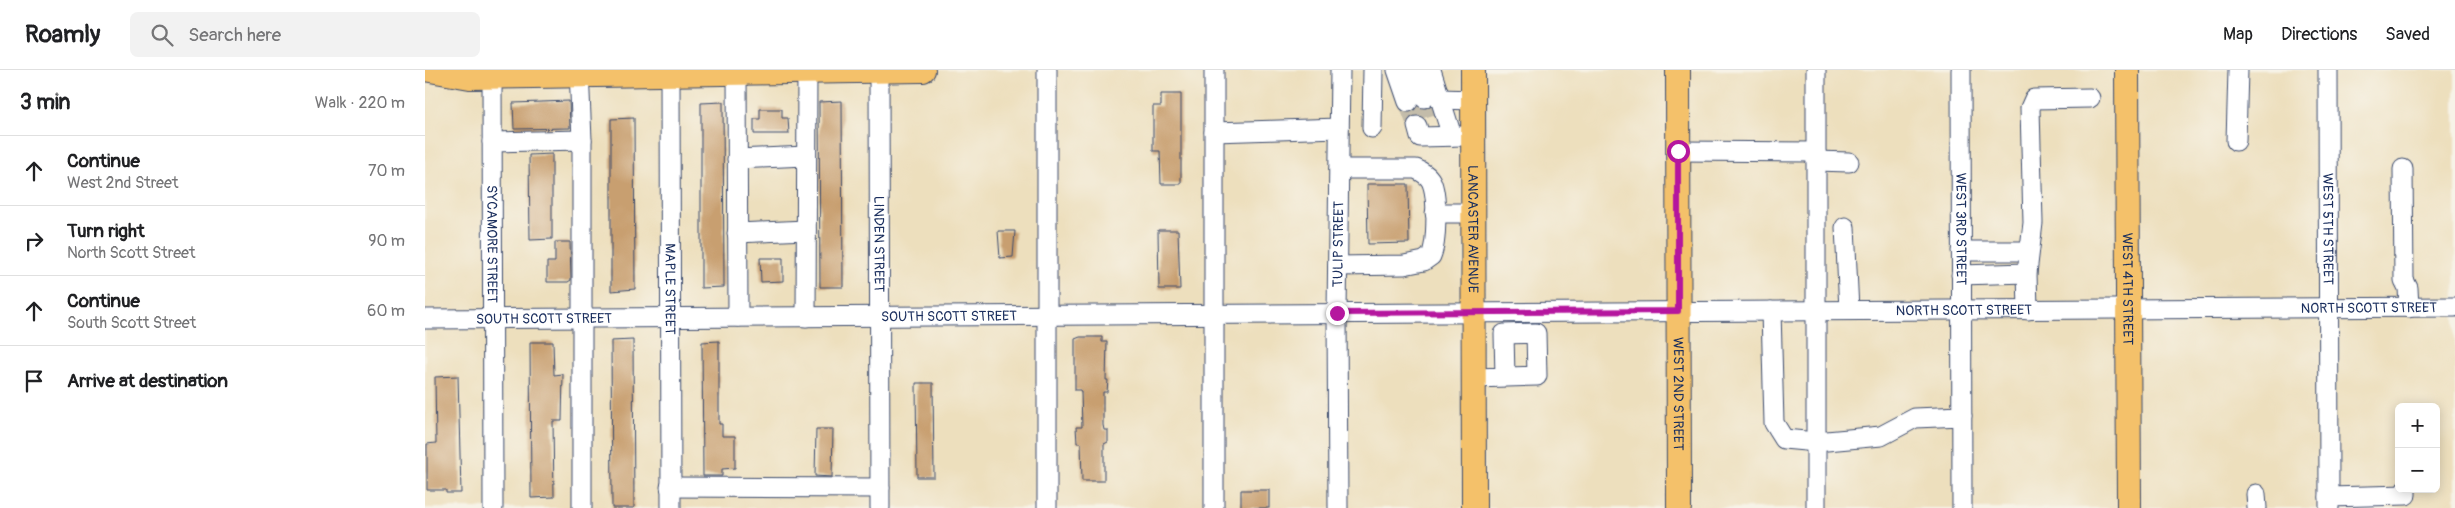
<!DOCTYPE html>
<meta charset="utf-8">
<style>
:root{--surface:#fff;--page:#f2f2f2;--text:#202124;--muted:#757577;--line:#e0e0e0}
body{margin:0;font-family:Pangolin,sans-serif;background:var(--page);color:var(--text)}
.controls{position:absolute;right:15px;bottom:15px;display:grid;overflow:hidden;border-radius:8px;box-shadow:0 2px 12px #0003}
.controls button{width:45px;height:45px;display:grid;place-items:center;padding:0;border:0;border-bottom:1px solid var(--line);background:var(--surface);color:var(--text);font:25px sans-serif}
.stop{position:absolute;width:15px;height:15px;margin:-11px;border:4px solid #b5179e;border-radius:50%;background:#fff}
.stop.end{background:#b5179e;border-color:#fff;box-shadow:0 1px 5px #0008}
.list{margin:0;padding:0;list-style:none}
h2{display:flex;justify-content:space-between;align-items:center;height:65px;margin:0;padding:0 20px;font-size:21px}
h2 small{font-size:16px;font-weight:400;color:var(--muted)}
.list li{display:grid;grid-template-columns:32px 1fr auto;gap:15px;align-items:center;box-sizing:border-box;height:70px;padding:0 20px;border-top:1px solid var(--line)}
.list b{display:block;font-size:19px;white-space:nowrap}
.list p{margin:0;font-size:16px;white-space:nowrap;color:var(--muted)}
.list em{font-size:16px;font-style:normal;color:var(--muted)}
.icon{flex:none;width:28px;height:28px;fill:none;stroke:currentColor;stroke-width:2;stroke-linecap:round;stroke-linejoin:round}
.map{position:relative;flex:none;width:2030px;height:438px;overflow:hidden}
header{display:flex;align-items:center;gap:30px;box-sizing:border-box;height:70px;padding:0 25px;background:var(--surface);border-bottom:1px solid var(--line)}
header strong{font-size:24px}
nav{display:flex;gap:28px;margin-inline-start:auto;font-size:18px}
.search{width:350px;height:45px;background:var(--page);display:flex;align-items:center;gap:12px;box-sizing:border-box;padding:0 18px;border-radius:8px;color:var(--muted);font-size:19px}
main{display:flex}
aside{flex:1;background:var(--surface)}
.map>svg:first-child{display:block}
</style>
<header>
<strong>Roamly</strong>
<div class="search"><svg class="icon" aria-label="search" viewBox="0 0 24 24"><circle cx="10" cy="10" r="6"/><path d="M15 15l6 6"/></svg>Search here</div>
<nav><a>Map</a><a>Directions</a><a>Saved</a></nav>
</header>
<main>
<aside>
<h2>3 min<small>Walk · 220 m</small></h2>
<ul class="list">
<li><svg class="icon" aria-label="ahead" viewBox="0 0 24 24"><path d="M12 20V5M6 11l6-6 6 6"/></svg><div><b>Continue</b><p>West 2nd Street</p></div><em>70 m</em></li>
<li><svg class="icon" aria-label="right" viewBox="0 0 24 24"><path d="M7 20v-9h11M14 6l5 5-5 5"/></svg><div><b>Turn right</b><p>North Scott Street</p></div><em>90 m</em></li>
<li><svg class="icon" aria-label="ahead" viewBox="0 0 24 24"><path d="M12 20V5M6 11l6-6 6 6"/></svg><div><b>Continue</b><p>South Scott Street</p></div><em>60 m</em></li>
<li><svg class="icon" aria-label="arrive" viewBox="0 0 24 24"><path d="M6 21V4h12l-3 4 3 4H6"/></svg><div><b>Arrive at destination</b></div></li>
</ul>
</aside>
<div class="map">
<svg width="2030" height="438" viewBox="0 0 2030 438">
<rect width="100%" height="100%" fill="#f7f3e8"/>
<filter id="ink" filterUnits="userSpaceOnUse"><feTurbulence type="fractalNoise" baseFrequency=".02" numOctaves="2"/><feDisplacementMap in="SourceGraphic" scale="10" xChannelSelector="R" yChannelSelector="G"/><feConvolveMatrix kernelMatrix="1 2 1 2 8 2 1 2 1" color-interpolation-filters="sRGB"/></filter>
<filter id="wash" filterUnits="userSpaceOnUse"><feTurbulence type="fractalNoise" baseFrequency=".0096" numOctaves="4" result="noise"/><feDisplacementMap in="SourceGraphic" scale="20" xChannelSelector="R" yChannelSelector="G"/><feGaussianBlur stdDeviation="1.12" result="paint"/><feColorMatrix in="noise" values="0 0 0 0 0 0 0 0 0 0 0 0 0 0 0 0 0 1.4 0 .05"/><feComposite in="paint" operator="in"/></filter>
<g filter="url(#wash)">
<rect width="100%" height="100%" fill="#eddfbd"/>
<g id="blocks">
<g fill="#c89f6f">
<path d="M736,24H756V114H736L735,81H728V36H736Z"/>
<path d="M144,31L145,58L89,59L88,33Z"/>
<path d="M417,31L418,217H395L394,32Z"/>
<path d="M298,32L299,217L276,218V33Z"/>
<path d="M335,39H357V48H363L364,64H329V49H335Z"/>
<path d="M209,48L210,219L186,221V49Z"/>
<path d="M127,84V169L105,170L104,85Z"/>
<path d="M942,114H983L984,173L943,174Z"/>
<path d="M733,160H753L755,219H734Z"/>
<path d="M573,161H590L588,187L575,188Z"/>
<path d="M130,172H145L146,210L143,212H122V192H130Z"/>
<path d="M335,188H358V211L336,212Z"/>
<path d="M655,267H677V272H682L681,310H683L682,322H678V355L679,360H683V372L679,374V411H657L656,373H652L651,357H657L656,322L655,320H650V269Z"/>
<path d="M208,270L209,438H187L186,271Z"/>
<path d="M294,271V354H297V366H310V398L297,399V406H278L277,272Z"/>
<path d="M105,272H128L129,305L138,304L137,351H128L129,427L106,428Z"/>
<path d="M33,306L36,423H21V420H2V374L11,373L10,307Z"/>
<path d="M491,313H508L509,407H492Z"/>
<path d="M391,359H408L407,407L390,406Z"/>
<rect x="816" y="420" width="28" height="18"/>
</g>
</g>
</g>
<g filter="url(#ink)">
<use href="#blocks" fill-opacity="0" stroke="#3a496c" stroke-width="1"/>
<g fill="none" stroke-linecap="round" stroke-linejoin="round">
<g stroke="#c3bcaa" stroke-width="19" stroke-dasharray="19 9" stroke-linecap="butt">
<path d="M999,28L1006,52"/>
<path d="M983,32L992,56"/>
</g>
<defs>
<g id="minor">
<path id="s1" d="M67,0L68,438"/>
<path d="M154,0L157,70V438"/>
<path id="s2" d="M245,0L246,438"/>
<path d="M312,0L313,247"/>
<path id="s3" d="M454,0L455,438"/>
<path d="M622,0V438"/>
<path d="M789,0V438"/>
<path d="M972,0L983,32"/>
<path d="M990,0L999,28"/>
<path d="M1006,0L1027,66"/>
<path d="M1391,0V438"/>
<path id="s4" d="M1536,0L1537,438"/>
<path id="s5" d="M1903,0L1904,438"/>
<path d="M1015,29L1048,30"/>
<path d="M992,56L995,67L1038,66"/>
<path d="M947,58L948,0"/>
<path d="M789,62L914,58"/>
<path d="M1811,71L1813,0"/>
<path d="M67,72L157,70"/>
<path d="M1253,81L1391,82"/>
<path d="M312,89L381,86"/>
<path d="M1391,91L1424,92"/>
<path d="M1978,99L1979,210L1983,218L1984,238"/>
<path d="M1010,143H1049"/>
<path d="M1420,157L1424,240"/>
<path d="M312,163L381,160"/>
<path d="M1536,181H1604"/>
<path d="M913,196L979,195L999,191L1006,186C1012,173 1013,125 1006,111C1003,105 997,102 991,99H914"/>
<path d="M1536,205L1602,203"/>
<path d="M1603,240L1602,203L1608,153L1605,38L1609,29L1665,28"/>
<path d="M1346,241L1349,353L1359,369L1391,372L1456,366L1490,348L1537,346"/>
<path d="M381,247L382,0"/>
<path id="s6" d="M0,249L2030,237"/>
<path d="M1049,308L1112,306L1111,263L1079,264L1080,307"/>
<path d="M245,417L455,418"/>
<path d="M1831,424L1832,438"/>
<path d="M1904,427L1981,425V419"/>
<path id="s7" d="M913,438L912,243L915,0"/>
</g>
<g id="major">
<path d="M5,0L45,7L498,0"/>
<path id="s8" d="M1048,0L1049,438"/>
<path id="s9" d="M1253,0L1254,438"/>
<path id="s10" d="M1702,0L1704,438"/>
</g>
</defs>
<use href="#minor" stroke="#3a496c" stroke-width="21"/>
<use href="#major" stroke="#3a496c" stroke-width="26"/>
<use href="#minor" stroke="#fff" stroke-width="19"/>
<use href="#major" stroke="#f4c16a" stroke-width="24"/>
</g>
</g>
<g fill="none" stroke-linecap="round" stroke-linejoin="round" filter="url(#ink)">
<path stroke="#b5179e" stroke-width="6" d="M912,243L1253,241V81"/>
</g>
<g text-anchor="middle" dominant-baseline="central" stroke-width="4" stroke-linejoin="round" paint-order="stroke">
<g font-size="14" fill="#1b2f5e" stroke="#f7f3e8">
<text stroke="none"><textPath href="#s8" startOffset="159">LANCASTER AVENUE</textPath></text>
<text stroke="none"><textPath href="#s4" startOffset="159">WEST 3RD STREET</textPath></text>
<text stroke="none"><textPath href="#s5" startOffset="159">WEST 5TH STREET</textPath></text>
<text stroke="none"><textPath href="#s1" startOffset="174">SYCAMORE STREET</textPath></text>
<text stroke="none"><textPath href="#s3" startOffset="174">LINDEN STREET</textPath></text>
<text stroke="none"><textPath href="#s7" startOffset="264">TULIP STREET</textPath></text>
<text stroke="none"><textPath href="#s2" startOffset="219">MAPLE STREET</textPath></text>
<text stroke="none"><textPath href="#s10" startOffset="219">WEST 4TH STREET</textPath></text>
<text stroke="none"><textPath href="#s6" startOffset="1944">NORTH SCOTT STREET</textPath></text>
<text stroke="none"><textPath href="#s6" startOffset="1539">NORTH SCOTT STREET</textPath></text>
<text stroke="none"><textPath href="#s6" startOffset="524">SOUTH SCOTT STREET</textPath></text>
<text stroke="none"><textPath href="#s6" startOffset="119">SOUTH SCOTT STREET</textPath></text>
<text stroke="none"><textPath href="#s9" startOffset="324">WEST 2ND STREET</textPath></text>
</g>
</g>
</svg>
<div class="controls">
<button>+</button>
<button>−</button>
</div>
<div class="stop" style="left:1253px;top:81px"></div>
<div class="stop end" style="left:912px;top:243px"></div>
</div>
</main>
